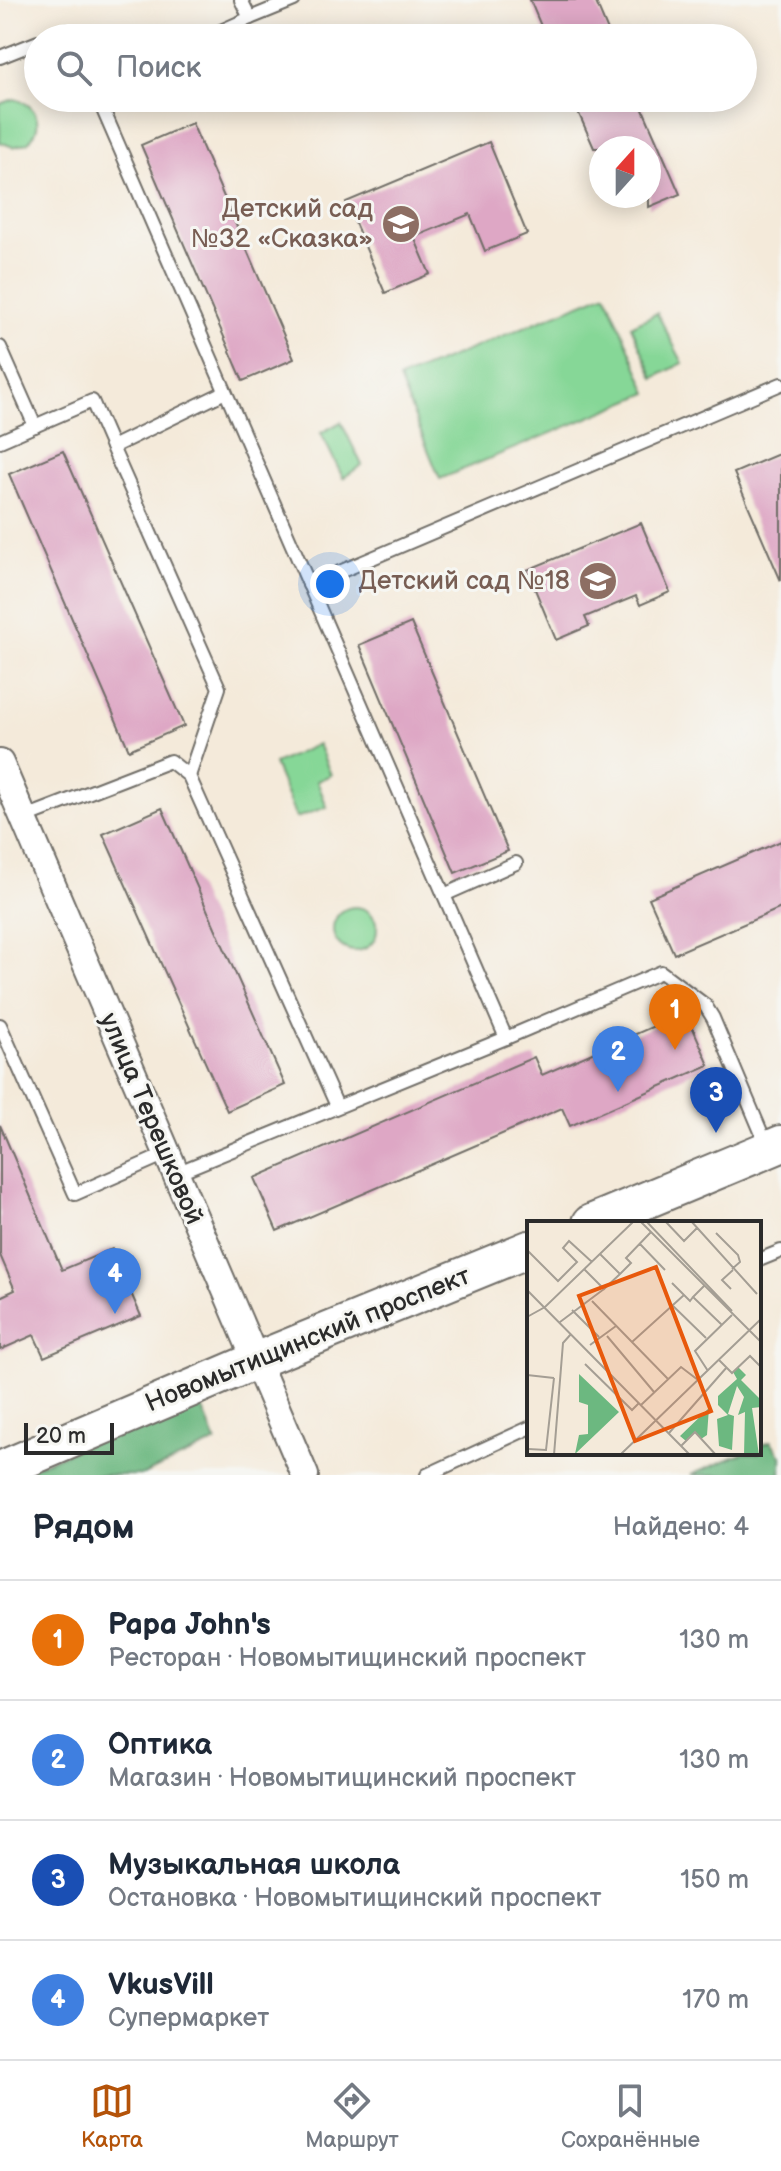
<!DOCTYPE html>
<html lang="ru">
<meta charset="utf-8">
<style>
:root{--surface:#fff;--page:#f6f6f7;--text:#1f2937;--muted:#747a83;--line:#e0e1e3;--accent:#b45309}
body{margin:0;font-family:"Balsamiq Sans",sans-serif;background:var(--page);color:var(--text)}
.compass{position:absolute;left:589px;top:136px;width:72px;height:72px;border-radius:50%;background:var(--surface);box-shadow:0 4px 20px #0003;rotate:21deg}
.scale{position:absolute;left:24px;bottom:20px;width:90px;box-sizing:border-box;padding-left:8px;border:4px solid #2b2b2b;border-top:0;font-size:22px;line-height:28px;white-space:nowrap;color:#2b2b2b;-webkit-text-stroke:6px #f6f6f2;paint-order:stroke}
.you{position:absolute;left:330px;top:584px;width:28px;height:28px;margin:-20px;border:6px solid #fff;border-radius:50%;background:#1a73e8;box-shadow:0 0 0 12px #1a73e833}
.badge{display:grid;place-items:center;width:52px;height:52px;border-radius:50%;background:var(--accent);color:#fff;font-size:26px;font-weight:700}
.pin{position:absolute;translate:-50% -66px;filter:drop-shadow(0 2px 4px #0008)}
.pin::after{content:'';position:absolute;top:42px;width:28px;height:24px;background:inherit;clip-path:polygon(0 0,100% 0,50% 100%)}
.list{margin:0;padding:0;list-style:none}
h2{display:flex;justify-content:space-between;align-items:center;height:104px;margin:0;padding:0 32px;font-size:34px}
h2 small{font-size:26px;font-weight:400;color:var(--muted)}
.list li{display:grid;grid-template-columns:52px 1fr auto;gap:24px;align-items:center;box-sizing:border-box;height:120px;padding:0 32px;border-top:2px solid var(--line)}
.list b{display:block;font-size:30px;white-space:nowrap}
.list p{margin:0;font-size:26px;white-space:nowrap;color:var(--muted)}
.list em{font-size:26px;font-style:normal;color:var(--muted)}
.icon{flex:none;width:44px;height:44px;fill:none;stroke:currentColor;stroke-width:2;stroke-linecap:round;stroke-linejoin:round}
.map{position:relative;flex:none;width:781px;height:1475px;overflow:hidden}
.search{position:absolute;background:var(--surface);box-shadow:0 4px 20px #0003;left:24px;right:24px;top:24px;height:88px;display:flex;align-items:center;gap:20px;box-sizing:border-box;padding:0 28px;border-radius:44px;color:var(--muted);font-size:30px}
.sheet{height:584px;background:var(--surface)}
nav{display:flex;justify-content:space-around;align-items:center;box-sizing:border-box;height:112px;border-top:2px solid var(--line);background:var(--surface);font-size:22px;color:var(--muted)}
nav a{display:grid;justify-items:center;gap:4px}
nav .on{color:var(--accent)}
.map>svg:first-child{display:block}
</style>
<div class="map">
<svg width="781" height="1475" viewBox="0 0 781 1475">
<rect width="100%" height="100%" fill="#f6f6f2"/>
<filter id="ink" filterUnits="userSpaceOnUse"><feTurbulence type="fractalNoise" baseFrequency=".0125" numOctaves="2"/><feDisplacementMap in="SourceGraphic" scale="16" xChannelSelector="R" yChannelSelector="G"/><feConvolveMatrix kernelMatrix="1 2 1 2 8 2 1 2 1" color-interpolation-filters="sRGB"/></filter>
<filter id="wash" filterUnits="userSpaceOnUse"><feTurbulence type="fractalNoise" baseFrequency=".006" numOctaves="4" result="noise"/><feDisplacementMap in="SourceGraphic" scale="32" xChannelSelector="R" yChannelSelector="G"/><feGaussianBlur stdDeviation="1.8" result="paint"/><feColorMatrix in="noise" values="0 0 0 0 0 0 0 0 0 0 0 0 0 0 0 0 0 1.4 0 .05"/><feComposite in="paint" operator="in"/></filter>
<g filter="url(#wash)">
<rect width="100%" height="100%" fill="#f4eada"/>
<g fill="#86d797" stroke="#588161" stroke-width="2">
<path d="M14,99C37,104 46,126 27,143L13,147L0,142V104Z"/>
<path d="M606,293L648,393L440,479L399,379Z"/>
<path d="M657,313L683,363L654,378L631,326Z"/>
<path d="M341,422L362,465L343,478L321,433Z"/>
<path d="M318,744L331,775L317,781L327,807L296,818L274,764Z"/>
<circle cx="355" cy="929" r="22"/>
</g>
<g fill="#6cb880" stroke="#4c7256" stroke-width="2">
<path d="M198,1397L216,1442L143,1475H15Z"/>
<path d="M771,1441L781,1456V1475H691L743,1453H759V1446Z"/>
</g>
<g id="blocks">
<g fill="#dea7c5">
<path d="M530,0H595L611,38H546Z"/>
<path d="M572,98H638L680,194L649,207V148H594Z"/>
<path d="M192,123L294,359L243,381L141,145Z"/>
<path d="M489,142L527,234L485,251L470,214L414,237L430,274L385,293L346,202Z"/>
<path d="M63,451L184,726L129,750L9,474Z"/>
<path d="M781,453V581L734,473Z"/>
<path d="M641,523L670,592L640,605L636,596L585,617L589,626L556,640L527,570Z"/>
<path d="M411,623L508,851L455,873L359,645Z"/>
<path d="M162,808L285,1085L227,1111L103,834Z"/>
<path d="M781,841V908L674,954L649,898Z"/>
<path d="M686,1012L709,1065L570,1126L562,1108L277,1231L254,1178L534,1057L542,1075Z"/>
<path d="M0,1125L62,1270L112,1249L141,1316L44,1357L34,1335L0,1350V1297L15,1290L0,1255Z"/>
</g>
</g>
</g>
<g filter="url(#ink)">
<use href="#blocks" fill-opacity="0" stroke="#716e68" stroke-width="2"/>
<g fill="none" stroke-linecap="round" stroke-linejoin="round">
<defs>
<g id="lane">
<path d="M241,0L250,18L294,0"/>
<path d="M48,38L66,31L70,38"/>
<path d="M205,38L250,18"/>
<path d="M0,57L38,42"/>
<path d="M98,98L506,1038"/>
<path d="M0,347L35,426"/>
<path d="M0,441L92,401L112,447L225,392"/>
<path d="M112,447L219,688L189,776"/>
<path d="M309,585L781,384"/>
<path d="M23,818L170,761L189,776L337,1106"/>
<path d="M444,895L516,863"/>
<path d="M0,1025L75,1194L166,1154"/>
<path d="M174,1174L506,1038L661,972L705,1005L713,1018L767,1146"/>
<path d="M759,1260L781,1251"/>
<path d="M427,1475L529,1428"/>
</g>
<path id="street" d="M0,763L305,1475"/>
<g id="secondary">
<path d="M591,1223L781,1144"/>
<path d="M0,1470L255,1361L529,1249"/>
</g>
</defs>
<use href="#lane" stroke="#716e68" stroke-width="16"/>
<use href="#street" stroke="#716e68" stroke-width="30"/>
<use href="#secondary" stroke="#716e68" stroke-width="40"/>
<use href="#lane" stroke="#fff" stroke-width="12"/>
<use href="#street" stroke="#fff" stroke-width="26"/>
<use href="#secondary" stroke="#fff" stroke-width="36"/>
</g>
</g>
<defs>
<symbol id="school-disc" viewBox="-11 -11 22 22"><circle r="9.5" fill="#8d6e63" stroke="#f6f6f2"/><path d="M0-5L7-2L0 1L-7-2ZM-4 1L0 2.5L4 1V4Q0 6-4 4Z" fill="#fff"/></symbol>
</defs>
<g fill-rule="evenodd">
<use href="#school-disc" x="379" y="202" width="44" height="44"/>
<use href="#school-disc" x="576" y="559" width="44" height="44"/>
</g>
<g text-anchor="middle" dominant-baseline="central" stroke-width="6" stroke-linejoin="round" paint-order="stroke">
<g font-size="26" fill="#785e54" stroke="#f6f6f2" text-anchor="end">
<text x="373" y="209">Детский сад<tspan x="373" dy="30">№32 «Сказка»</tspan></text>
<text x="570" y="581">Детский сад №18</text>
</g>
<g font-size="26" fill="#2b2b2b" stroke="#f6f6f2">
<text transform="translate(151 1119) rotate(67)">улица Терешковой</text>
<text transform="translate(308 1340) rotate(-22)">Новомытищинский проспект</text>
</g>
</g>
<g transform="translate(527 1221)">
<rect width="234" height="234" fill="#f4eada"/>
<path d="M211,146L219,154L214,159L234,179V186L225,187L232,234H217L218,191L211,194L217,176L210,165L201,193L207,195L205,229L192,225L190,198L201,194L191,184V175L210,158L206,151ZM52,153L92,191L48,233L52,214L61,213V184L52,181ZM182,187L180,214L174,218L168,211L159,220L153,215Z" fill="#6cb880"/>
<path fill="none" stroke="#a49e94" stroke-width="2" d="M113,0L234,121M119,0L205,90M138,0L157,20L170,7M164,0L230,73M189,12L211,34L213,41L205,48M113,23L138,49M0,29L31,60L50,41L36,27L42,20L65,41M57,48L77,68L93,53L73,33M93,53L104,42L99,37L124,11M145,62L163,80L166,76M177,65L166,76L195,104M204,68L195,59L206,49M0,69L163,234M65,80L141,158M144,83L179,117M45,89L72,116M0,96L18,86L107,0M33,101L77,68M80,115L127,171M105,121L157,74M63,124L89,105M192,139L205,152L223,135L234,146M58,143L105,189L112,182M181,150L168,130L205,94M0,154L27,157M114,184L154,146L171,159M142,212L200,146M154,225L168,211L189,234M1,228L19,229L27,157M27,234L36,122L44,113M93,234L234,98"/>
<path fill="#e8590c" fill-opacity="0.15" stroke="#e8590c" stroke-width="4" d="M129,46L184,190L108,220L52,75Z"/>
<rect width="234" height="234" fill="none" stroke="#2b2b2b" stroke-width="4"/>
</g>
</svg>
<svg class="compass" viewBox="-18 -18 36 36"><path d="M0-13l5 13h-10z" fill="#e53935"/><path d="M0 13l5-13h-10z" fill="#747a83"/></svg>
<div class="scale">20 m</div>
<div class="you"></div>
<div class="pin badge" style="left:675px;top:1050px;background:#e8710a">1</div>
<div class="pin badge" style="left:618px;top:1092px;background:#3f7fe0">2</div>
<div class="pin badge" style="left:716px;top:1133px;background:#1a4fb4">3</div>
<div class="pin badge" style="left:115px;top:1314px;background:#3f7fe0">4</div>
<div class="search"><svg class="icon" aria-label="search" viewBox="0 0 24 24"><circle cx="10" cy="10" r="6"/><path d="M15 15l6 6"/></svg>Поиск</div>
</div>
<section class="sheet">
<h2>Рядом<small>Найдено: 4</small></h2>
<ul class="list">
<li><span class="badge" style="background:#e8710a">1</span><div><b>Papa John's</b><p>Ресторан · Новомытищинский проспект</p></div><em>130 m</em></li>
<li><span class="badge" style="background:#3f7fe0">2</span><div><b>Оптика</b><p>Магазин · Новомытищинский проспект</p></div><em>130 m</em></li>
<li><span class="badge" style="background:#1a4fb4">3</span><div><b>Музыкальная школа</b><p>Остановка · Новомытищинский проспект</p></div><em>150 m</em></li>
<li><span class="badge" style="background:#3f7fe0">4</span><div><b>VkusVill</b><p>Супермаркет</p></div><em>170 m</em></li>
</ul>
</section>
<nav>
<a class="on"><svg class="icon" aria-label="map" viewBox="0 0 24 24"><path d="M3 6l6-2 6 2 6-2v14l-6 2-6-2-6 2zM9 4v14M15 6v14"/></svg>Карта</a>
<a><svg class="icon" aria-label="directions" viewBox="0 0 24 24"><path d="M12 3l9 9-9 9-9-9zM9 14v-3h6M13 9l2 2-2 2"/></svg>Маршрут</a>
<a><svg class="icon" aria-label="saved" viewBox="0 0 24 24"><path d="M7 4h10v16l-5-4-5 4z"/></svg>Сохранённые</a>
</nav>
